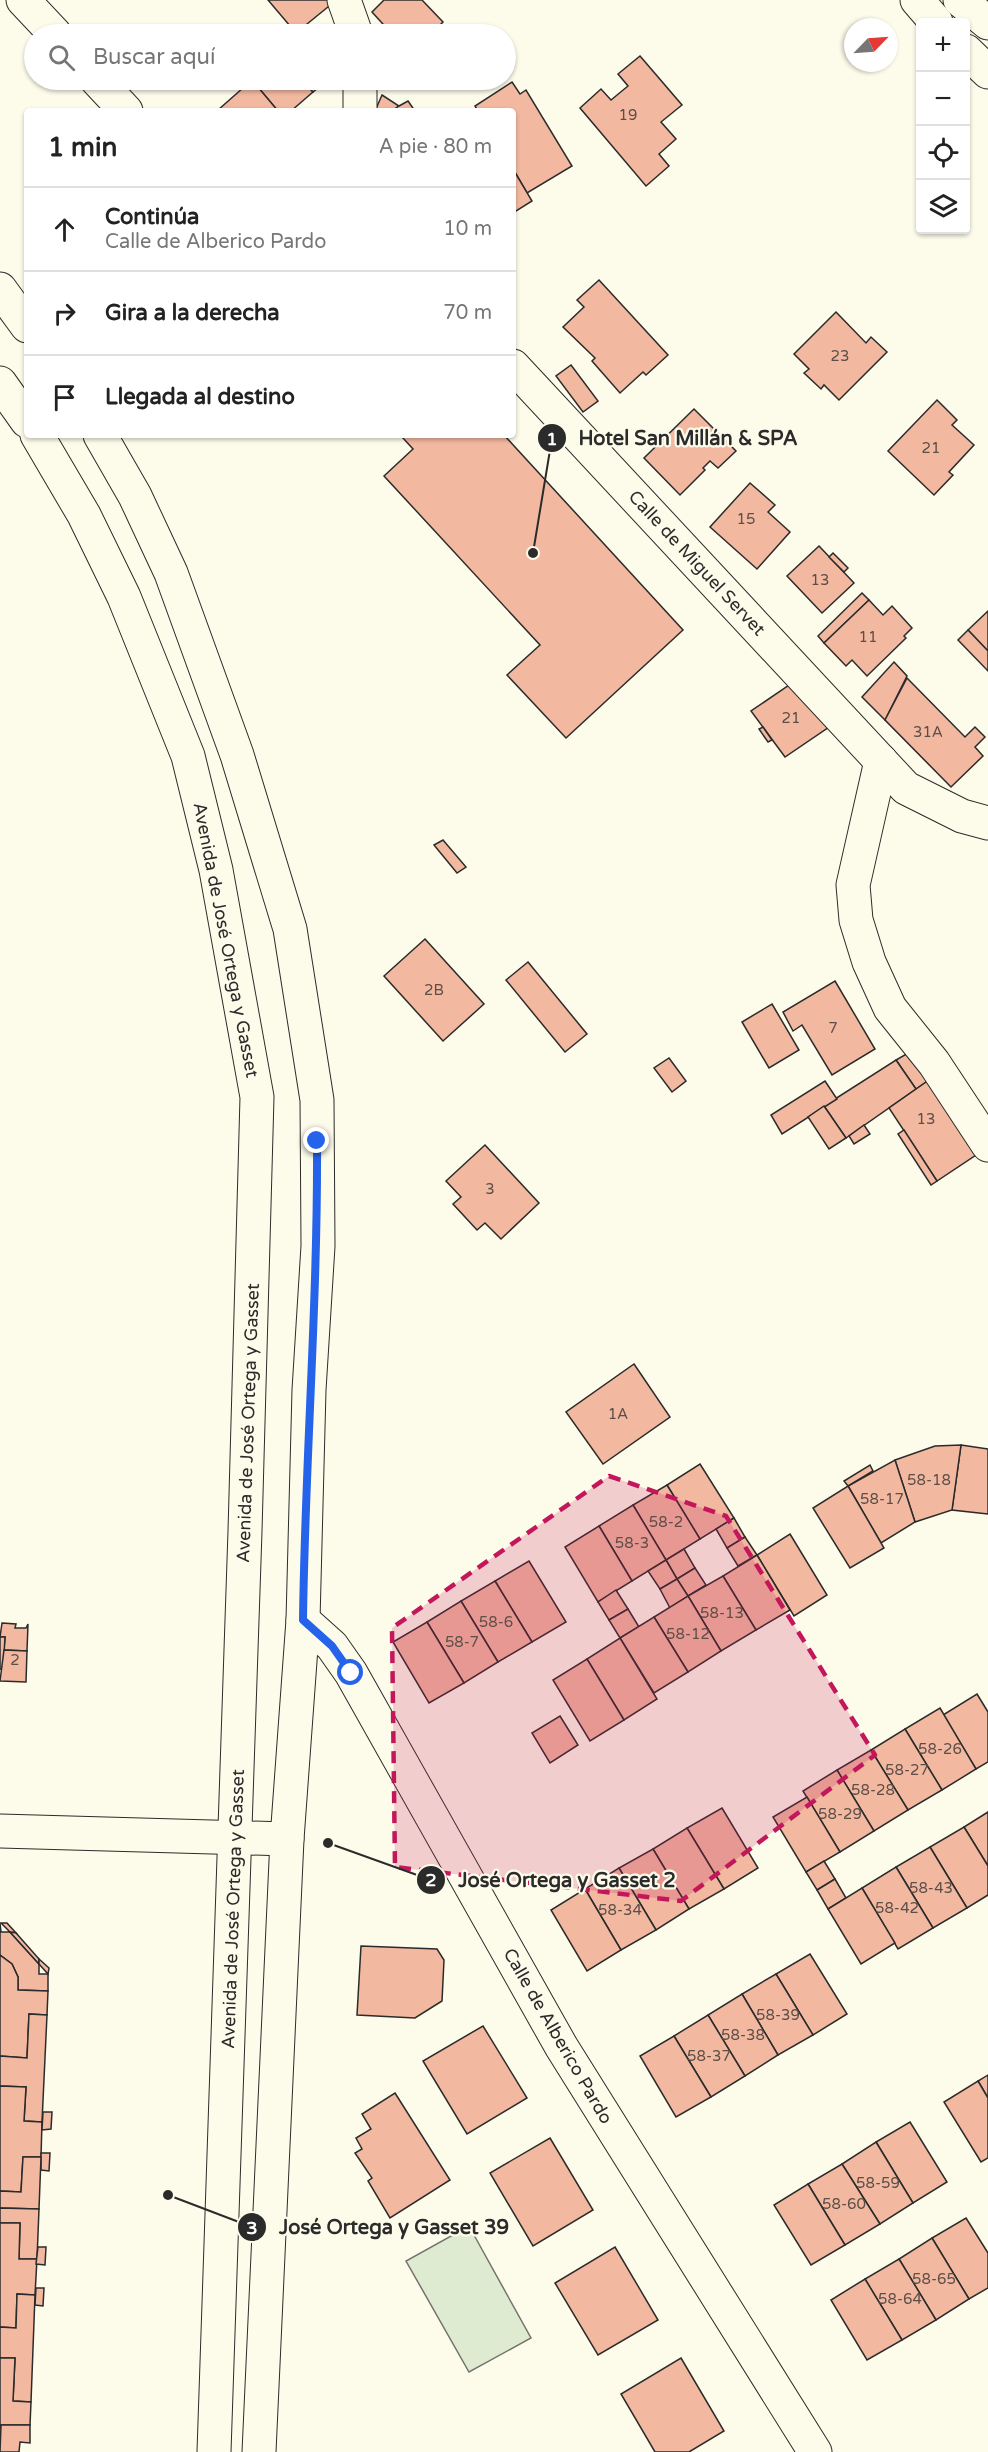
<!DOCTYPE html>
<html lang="es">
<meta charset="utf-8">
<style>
:root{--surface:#fff;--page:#f2f2f2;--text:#222;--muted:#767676;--line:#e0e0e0}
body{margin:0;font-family:"Varela Round",sans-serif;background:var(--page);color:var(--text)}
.controls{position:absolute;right:18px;top:18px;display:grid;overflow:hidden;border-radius:6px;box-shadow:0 2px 4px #0004}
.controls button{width:54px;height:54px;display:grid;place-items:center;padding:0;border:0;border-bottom:2px solid var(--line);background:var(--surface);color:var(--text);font:30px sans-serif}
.compass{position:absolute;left:844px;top:18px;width:54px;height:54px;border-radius:50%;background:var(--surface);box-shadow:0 2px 4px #0004;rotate:65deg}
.stop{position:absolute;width:18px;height:18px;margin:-14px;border:4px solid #2563eb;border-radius:50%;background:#fff}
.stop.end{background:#2563eb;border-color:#fff;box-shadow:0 2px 6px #0008}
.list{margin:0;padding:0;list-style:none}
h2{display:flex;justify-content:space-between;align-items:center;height:78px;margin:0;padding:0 24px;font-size:26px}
h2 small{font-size:20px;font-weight:400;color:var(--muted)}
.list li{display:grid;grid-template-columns:39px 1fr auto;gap:18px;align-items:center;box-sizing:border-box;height:84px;padding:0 24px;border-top:2px solid var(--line)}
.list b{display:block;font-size:22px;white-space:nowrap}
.list p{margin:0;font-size:20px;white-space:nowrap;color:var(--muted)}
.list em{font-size:20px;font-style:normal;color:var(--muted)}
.icon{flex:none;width:33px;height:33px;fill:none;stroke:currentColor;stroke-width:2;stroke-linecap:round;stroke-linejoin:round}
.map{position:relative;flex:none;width:988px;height:2452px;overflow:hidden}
.search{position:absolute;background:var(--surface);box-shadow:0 2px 4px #0004;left:24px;top:24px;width:492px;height:66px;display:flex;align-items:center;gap:15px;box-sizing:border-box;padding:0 21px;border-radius:33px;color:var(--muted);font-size:22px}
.panel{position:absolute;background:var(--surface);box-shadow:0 2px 4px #0004;left:24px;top:108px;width:492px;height:330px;border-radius:6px}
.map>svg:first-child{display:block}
</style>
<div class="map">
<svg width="988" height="2452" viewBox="0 0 988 2452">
<rect width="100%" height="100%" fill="#fdfbea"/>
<path fill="#deebd1" stroke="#74746e" stroke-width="1.5" d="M469,2226L531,2338L469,2372L406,2261Z"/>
<g fill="#f2b8a0" stroke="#2b2b2b" stroke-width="1.5">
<path d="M268,0H332L334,2L296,33Z"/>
<path d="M384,0H422L443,22L431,34H392L372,12Z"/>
<path d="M317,25L325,34H305Z"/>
<path d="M384,25L392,34H385L380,29Z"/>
<path d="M439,27L446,34H431Z"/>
<path d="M640,56L682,105L661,122L676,139L659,154L669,166L646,186L580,108L601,89L611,100L628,86L618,74Z"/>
<path d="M252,80H302L313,92L291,111H278Z"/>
<path d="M252,80L278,111H219L218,110Z"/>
<path d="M302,80H328L313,92Z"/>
<path d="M512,82L520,94L526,90L572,166L527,193L513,169V111H478L475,106Z"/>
<path d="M382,95L399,106L392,111H375Z"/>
<path d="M408,101L415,111H392L399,106Z"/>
<path d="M513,169L532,201L513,213Z"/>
<path d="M599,280L668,355L646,375L643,372L620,393L592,361L595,358L563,327L584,307L577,300Z"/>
<path d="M836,312L866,343L871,337L887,352L839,400L824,385L821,389L804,373L809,369L794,354Z"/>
<path d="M571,365L598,401L583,412L556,376Z"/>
<path d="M937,400L957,420L952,425L974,445L949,472L953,475L934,495L888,451Z"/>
<path d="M694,409L736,451L718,468L710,461L703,468L705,470L680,495L644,458Z"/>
<path d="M405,435H504L683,630L566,738L507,675L540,645L384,476L413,449L402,437Z"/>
<path d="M750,483L775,505L768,512L790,532L757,569L710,527Z"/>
<path d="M819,546L854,583L822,613L787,576Z"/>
<path d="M833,553L848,568L844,572L829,557Z"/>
<path d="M862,593L869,600L824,643L818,636Z"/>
<path d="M869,600L883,615L892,606L912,628L904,636L906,638L867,676L852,660L846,666L824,643Z"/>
<path d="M988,611V651L968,630Z"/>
<path d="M968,630L988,651V671L958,640Z"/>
<path d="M894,662L907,676L885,720L862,697Z"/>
<path d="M907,678L965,737L975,727L985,737L975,747L983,756L951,787L885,720Z"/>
<path d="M798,679L832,725L785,757L751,711Z"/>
<path d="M763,727L772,740L768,742L759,729Z"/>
<path d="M443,840L466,867L457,873L434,845Z"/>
<path d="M425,939L484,1004L443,1041L384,976Z"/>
<path d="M528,962L587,1034L565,1052L506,980Z"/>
<path d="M835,981L875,1049L832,1075L802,1025L793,1031L783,1012Z"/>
<path d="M772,1004L799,1050L769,1068L742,1022Z"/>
<path d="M910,1052L929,1080L916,1089L896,1060Z"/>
<path d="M669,1058L686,1081L672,1092L654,1068Z"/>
<path d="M896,1060L916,1089L846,1138L824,1106Z"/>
<path d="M929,1080L979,1153L937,1181L889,1108Z"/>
<path d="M825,1081L837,1099L782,1134L771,1115Z"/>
<path d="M824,1106L846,1138L829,1149L808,1117Z"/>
<path d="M864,1125L870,1134L854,1144L849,1136Z"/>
<path d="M904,1130L937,1181L931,1185L898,1134Z"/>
<path d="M485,1145L539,1203L501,1239L485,1223L477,1230L453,1204L461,1197L446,1181Z"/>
<path d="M634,1364L670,1417L603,1464L566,1412Z"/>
<path d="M961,1445L988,1449V1514L952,1510Z"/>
<path d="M961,1445L952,1510L915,1522L895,1460L935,1446Z"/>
<path d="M895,1460L915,1522L881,1543L848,1486Z"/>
<path d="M700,1464L734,1518L700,1539L667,1485Z"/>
<path d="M870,1465L873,1471L848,1486L844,1481Z"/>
<path d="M667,1485L700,1539L666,1560L633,1505Z"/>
<path d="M848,1486L884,1548L850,1568L813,1508Z"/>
<path d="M633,1505L666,1560L632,1581L599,1526Z"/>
<path d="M734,1518L745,1537L727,1548L716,1529Z"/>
<path d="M599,1526L632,1581L598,1602L565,1547Z"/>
<path d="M790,1534L827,1595L794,1616L757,1555Z"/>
<path d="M745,1537L757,1555L738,1566L727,1548Z"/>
<path d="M684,1549L695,1568L677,1579L666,1560Z"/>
<path d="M757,1555L790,1610L756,1630L723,1576Z"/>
<path d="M666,1560L677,1579L660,1589L648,1571Z"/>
<path d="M529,1561L566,1622L532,1642L495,1581Z"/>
<path d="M695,1568L706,1585L688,1596L677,1579Z"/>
<path d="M723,1576L756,1630L721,1651L688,1596Z"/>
<path d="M677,1579L688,1596L670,1608L660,1589Z"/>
<path d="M495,1581L532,1642L498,1662L461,1601Z"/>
<path d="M616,1590L628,1609L609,1620L598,1602Z"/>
<path d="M688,1596L721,1651L688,1672L654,1617Z"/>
<path d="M461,1601L498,1662L464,1683L427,1622Z"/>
<path d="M628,1609L639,1627L620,1638L609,1620Z"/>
<path d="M654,1617L688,1672L654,1693L620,1638Z"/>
<path d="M427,1622L464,1683L429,1703L393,1642Z"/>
<path d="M2,1623L16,1624L15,1628H26L28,1624L27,1651L4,1650L5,1637H0Z"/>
<path d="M0,1637H5L3,1670L0,1669Z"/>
<path d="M620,1638L657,1699L624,1720L587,1659Z"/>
<path d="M4,1650L27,1651L26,1682L0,1681Z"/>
<path d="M587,1659L624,1720L590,1741L553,1680Z"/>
<path d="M977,1694L988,1712V1762L976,1769L943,1715Z"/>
<path d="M940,1708L976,1769L942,1790L905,1729Z"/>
<path d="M560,1716L578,1745L550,1763L532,1733Z"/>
<path d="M905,1729L942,1790L908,1810L871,1750Z"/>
<path d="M871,1750L908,1810L874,1831L837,1770Z"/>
<path d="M837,1770L874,1831L840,1852L803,1791Z"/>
<path d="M807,1797L840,1852L806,1872L773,1817Z"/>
<path d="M722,1808L758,1868L724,1889L687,1828Z"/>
<path d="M988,1812V1866L964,1827Z"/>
<path d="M964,1827L988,1866V1895L967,1908L930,1847Z"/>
<path d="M687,1828L724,1889L689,1909L653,1849Z"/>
<path d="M930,1847L967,1908L933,1928L896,1867Z"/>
<path d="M653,1849L689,1909L656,1930L619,1868Z"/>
<path d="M824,1861L835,1879L817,1890L806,1872Z"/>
<path d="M896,1867L933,1928L898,1949L862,1888Z"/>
<path d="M619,1868L656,1930L621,1950L585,1889Z"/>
<path d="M835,1879L846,1898L828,1909L817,1890Z"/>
<path d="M862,1888L895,1943L861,1964L828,1909Z"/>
<path d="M585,1889L621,1950L587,1971L551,1910Z"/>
<path d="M0,1923L1,1932H10L39,1964V1974H48V1991L18,1990V1977L12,1964L0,1955Z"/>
<path d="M1,1923H7L16,1933L10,1932Z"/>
<path d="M10,1932L16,1933L39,1959V1964Z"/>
<path d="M361,1946L437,1949L444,1960L442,2001L415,2018L357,2015Z"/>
<path d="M810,1954L847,2014L813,2035L776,1974Z"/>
<path d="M0,1955L12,1964L18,1977V1990L48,1991L47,2015L29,2014L27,2058L0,2056Z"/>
<path d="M39,1959L49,1968L48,1974L39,1964Z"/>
<path d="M776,1974L813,2035L778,2055L742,1994Z"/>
<path d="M742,1994L778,2055L745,2076L708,2015Z"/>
<path d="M29,2014L47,2015L42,2122L24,2121L26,2087L0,2086V2056L27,2058Z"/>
<path d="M708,2015L745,2076L711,2097L674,2036Z"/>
<path d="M483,2026L527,2098L467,2134L423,2061Z"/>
<path d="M674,2036L711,2097L676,2117L640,2056Z"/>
<path d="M988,2075V2098L978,2081Z"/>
<path d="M978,2081L988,2098V2158L981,2162L944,2102Z"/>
<path d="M0,2086L26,2087L24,2121L42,2122L41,2157H23L21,2192L0,2191Z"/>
<path d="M395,2093L450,2180L390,2218L368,2181L372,2178L355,2153L362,2149L356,2138L371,2129L362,2114Z"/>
<path d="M43,2112H52L51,2129L42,2130Z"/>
<path d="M910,2122L947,2182L913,2203L876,2142Z"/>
<path d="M550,2138L593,2210L533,2246L490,2173Z"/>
<path d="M876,2142L913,2203L880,2224L842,2164Z"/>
<path d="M41,2153H50L49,2171L41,2170Z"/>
<path d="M23,2157H41L39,2209L0,2208V2191L21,2192Z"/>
<path d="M842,2164L880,2224L845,2245L808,2184Z"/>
<path d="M808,2184L845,2245L811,2265L774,2205Z"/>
<path d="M0,2208L39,2209L37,2259H19L20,2223H0Z"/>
<path d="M966,2218L988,2253V2288L969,2299L932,2238Z"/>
<path d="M0,2223H20L19,2259H37L35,2295L17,2294L16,2328L0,2327Z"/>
<path d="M932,2238L969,2299L936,2320L899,2259Z"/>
<path d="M38,2247H46L45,2265L36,2264Z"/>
<path d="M615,2247L658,2320L598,2355L555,2283Z"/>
<path d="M899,2259L936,2320L902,2340L865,2279Z"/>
<path d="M865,2279L902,2340L867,2360L831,2300Z"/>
<path d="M36,2288H44L43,2306L35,2305Z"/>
<path d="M17,2294L35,2295L31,2402L13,2401L15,2358H0V2327L16,2328Z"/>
<path d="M0,2358H15L13,2401L31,2402L30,2425H1L0,2429Z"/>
<path d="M681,2358L724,2431L689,2452H655L621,2394Z"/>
<path d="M1,2425H30V2443L20,2442L19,2452H0Z"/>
</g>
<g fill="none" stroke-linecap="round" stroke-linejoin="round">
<defs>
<g id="minor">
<path d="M23,0L55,34"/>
<path d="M344,0L356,34"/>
<path d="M97,80L126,111"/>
<path d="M360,111V80"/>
<path d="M513,366L906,788L962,816L988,823"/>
<path d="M881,761L853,885L856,920L869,962L890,1008L934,1063L988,1145"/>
<path d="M303,1620L332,1646L351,1673L561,2046L815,2452"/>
<path d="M0,1831L287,1839"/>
</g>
<g id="secondary">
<path d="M0,289L27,326"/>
<path d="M0,383L27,421"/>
<path d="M37,435L84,515L124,597L188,756L216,870L257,1097L245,1531L214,2452"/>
<path d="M100,435L135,496L171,573L237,755L290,929L317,1100L318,1246L309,1390L303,1620L287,1839L259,2452"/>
</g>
<g id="trunk">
<path d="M917,0L936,22"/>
<path d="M960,0L988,23"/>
<path d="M966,51L988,72"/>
</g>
</defs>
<use href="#minor" stroke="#2b2b2b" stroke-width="35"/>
<use href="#secondary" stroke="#2b2b2b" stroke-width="35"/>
<use href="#trunk" stroke="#2b2b2b" stroke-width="35"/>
<use href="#minor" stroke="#fdfbea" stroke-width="33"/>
<use href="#secondary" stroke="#fdfbea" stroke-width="33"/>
<use href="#trunk" stroke="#fdfbea" stroke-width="33"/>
</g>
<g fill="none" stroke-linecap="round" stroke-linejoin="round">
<path stroke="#2563eb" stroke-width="8" d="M317,1141C318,1301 305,1461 303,1620L332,1646L351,1673"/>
</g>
<path fill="#c2185b" fill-opacity="0.2" stroke="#c2185b" stroke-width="4.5" stroke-dasharray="12 8" stroke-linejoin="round" d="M609,1476L726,1516L875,1755L681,1901L395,1867L392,1628Z"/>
<g text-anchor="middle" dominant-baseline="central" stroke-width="4.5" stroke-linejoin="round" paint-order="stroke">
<g font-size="15" fill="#5d4e48">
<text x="628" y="115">19</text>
<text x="840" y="356">23</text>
<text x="931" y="448">21</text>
<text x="746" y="519">15</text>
<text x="820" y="580">13</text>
<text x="868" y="637">11</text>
<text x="791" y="718">21</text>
<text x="928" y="732">31A</text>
<text x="434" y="990">2B</text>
<text x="833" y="1028">7</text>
<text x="926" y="1119">13</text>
<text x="490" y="1189">3</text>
<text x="618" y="1414">1A</text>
<text x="929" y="1480">58-18</text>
<text x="882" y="1499">58-17</text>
<text x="666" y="1522">58-2</text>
<text x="632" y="1543">58-3</text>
<text x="722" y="1613">58-13</text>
<text x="496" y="1622">58-6</text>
<text x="688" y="1634">58-12</text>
<text x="462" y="1642">58-7</text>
<text x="15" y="1660">2</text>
<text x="940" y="1749">58-26</text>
<text x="907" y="1770">58-27</text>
<text x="873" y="1790">58-28</text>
<text x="840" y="1814">58-29</text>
<text x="931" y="1888">58-43</text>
<text x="897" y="1908">58-42</text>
<text x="620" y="1910">58-34</text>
<text x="778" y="2015">58-39</text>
<text x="743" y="2035">58-38</text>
<text x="709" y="2056">58-37</text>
<text x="878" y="2183">58-59</text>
<text x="844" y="2204">58-60</text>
<text x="934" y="2279">58-65</text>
<text x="900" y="2299">58-64</text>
</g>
<g font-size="18" fill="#2b2b2b" stroke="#fdfbea">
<text transform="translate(697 563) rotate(47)">Calle de Miguel Servet</text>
<text transform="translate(226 940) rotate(79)">Avenida de José Ortega y Gasset</text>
<text transform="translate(248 1423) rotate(-88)">Avenida de José Ortega y Gasset</text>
<text transform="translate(233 1909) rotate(-88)">Avenida de José Ortega y Gasset</text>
<text transform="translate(558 2036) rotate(60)">Calle de Alberico Pardo</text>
</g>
</g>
<path fill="none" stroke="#2b2b2b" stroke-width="2" d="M533 553L552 438M328 1843L431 1880M168 2195L252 2227"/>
<g fill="#2b2b2b" stroke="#fdfbea" stroke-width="2">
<circle cx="533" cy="553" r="6"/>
<circle cx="328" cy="1843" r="6"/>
<circle cx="168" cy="2195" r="6"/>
<circle cx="552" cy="438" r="15"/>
<circle cx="431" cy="1880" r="15"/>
<circle cx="252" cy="2227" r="15"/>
</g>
<g font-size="18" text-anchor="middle" font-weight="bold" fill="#fff">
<text x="552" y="445">1</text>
<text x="431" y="1886">2</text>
<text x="252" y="2234">3</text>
</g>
<g font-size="20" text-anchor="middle" font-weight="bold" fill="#2b2b2b" stroke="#fdfbea" stroke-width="4.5" stroke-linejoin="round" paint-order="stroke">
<text x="688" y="445">Hotel San Millán &amp; SPA</text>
<text x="567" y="1887">José Ortega y Gasset 2</text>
<text x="394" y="2234">José Ortega y Gasset 39</text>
</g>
</svg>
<div class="controls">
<button>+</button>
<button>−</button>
<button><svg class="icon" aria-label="locate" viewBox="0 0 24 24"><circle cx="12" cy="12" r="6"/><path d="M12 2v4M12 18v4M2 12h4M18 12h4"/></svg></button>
<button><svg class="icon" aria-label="layers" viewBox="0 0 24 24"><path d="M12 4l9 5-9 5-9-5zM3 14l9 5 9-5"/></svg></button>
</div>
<svg class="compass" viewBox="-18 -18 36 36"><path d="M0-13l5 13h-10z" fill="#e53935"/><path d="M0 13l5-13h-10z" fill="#767676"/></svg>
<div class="stop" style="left:351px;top:1673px"></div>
<div class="stop end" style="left:317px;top:1141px"></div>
<div class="search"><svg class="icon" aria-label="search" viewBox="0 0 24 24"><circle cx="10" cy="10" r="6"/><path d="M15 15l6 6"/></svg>Buscar aquí</div>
<section class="panel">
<h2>1 min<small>A pie · 80 m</small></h2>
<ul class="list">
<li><svg class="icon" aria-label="ahead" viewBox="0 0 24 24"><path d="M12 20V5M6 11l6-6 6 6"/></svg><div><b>Continúa</b><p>Calle de Alberico Pardo</p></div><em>10 m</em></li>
<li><svg class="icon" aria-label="right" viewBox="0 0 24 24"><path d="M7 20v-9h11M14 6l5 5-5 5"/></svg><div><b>Gira a la derecha</b></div><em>70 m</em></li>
<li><svg class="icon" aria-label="arrive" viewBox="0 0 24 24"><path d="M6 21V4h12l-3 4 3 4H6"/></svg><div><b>Llegada al destino</b></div></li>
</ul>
</section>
</div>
